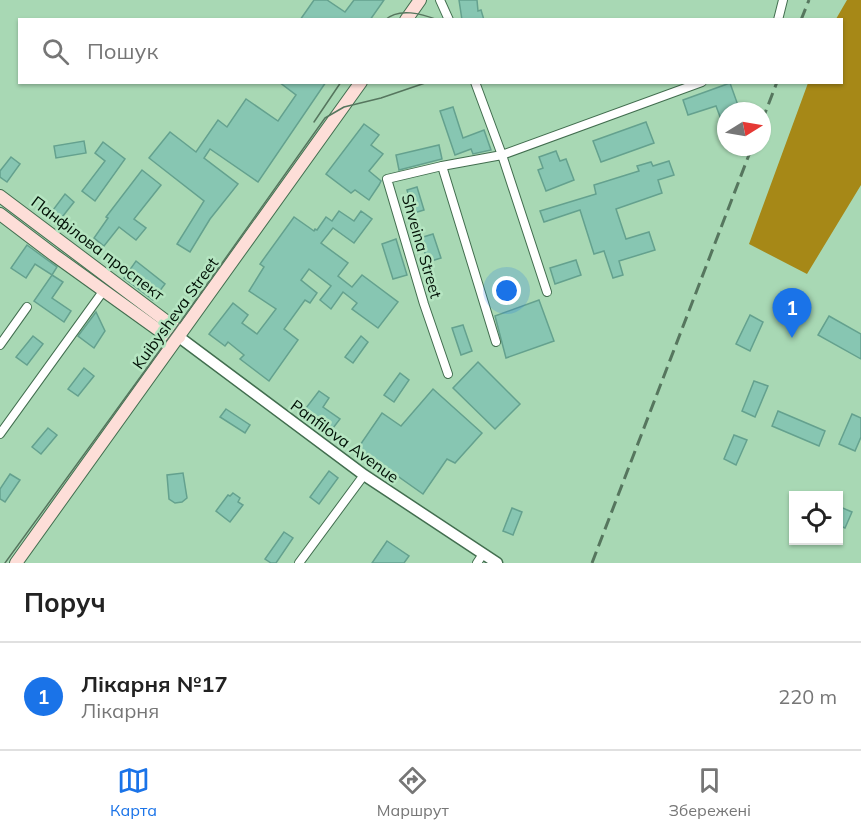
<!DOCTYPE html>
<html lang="uk">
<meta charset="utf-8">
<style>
:root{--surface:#fff;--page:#f6f6f6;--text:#222;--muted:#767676;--line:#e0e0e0;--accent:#1a73e8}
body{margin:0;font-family:Mulish,sans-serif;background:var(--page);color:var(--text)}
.controls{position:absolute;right:18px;bottom:18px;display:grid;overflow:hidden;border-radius:0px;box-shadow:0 2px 4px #0004}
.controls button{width:54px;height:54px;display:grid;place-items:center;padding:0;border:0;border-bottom:2px solid var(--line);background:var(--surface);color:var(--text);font:30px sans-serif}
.compass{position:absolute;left:717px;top:102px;width:54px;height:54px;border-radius:50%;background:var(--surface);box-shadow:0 2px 4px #0004;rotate:79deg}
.you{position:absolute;left:507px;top:291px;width:21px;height:21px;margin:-15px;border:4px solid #fff;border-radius:50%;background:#1a73e8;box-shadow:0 0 0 9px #1a73e833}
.badge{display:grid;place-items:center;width:39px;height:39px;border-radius:50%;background:var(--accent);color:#fff;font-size:20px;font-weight:700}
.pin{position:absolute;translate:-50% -50px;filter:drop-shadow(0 2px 3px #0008)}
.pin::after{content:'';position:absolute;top:32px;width:21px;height:18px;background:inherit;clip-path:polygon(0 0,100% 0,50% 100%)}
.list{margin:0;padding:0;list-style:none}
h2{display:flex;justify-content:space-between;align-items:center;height:78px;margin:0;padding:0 24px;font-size:26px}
h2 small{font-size:20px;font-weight:400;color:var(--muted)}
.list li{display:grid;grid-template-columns:39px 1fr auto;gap:18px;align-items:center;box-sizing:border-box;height:108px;padding:0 24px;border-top:2px solid var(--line)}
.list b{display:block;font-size:22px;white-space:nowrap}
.list p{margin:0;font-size:20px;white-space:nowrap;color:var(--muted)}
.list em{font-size:20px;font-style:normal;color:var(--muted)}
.icon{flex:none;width:33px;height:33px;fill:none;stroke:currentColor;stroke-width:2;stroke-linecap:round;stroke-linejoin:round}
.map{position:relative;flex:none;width:861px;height:563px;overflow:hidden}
.search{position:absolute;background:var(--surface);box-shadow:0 2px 4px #0004;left:18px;right:18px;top:18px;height:66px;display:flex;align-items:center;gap:15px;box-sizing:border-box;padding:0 21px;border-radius:0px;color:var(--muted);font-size:22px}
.sheet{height:186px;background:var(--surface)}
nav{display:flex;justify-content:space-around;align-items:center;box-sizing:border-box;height:84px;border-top:2px solid var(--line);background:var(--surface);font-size:16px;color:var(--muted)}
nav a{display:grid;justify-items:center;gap:3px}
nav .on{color:var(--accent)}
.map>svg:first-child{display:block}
</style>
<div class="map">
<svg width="861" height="563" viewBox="0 0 861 563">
<rect width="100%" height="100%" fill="#a8d8b4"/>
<path fill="#a68817" d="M847,0H861V185L807,274L749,244L808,83L842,82V20L836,19Z"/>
<g fill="#87c6b2" stroke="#64a18e" stroke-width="1.5">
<path d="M314,0H327L345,12L354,0H384L370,20H300Z"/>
<path d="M459,0H477L478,11L481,10L484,20H462Z"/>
<path d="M279,82H326L258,182L210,149L204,158L238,184L210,219L190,252L177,244L204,201L149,158L170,132L196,152L218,120L227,127L246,99L278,121L296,95Z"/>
<path d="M730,83L740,111H726V130H725L716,106L688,115L683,100Z"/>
<path d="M453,107L463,138L484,130L491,150L473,154L471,149L455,155L440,111Z"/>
<path d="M646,122L654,143L601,162L593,141Z"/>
<path d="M364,124L379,135L371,145L383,154L369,171L381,181L379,185L369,200L355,190L351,193L326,174Z"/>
<path d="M84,141L86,153L56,158L54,146Z"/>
<path d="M103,142L125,159L95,201L82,191L105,161L95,153Z"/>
<path d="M439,145L442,159L399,170L396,155Z"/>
<path d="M556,151L560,161L566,159L574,180L546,191L538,170L543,168L539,157Z"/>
<path d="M11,157L20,164L7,182L0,177V171Z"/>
<path d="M669,161L674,175L658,180L662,193L616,209L626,239L649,232L655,250L619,261L623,275L613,278L604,251L594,254L580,210L544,222L540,211L596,194L594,185L639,171L637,166L651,162L653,166Z"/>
<path d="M142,170L161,185L134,219L146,228L136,240L119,227L104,246L94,238L108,218L106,217Z"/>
<path d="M417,187L424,210L414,213L407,190Z"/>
<path d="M65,194L74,202L59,221L50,214Z"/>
<path d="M339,211L354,221L361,211L372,219L354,243L333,228L321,243L348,263L338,276L352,287L362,275L398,302L378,328L352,309L357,303L343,292L331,309L320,300L331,286L309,269L301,280L317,293L310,303L305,300L284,329L298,340L269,381L240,359L244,355L228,342L225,346L209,334L233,303L248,315L242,323L257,334L276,309L249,291L264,267L260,264L294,217L314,231L315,229L317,230L326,217L332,221Z"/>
<path d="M433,234L441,258L428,262L420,238Z"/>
<path d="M396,239L407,275L393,279L382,244Z"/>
<path d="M27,245L57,267L52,275L35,264L26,278L11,268Z"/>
<path d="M576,260L581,275L555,284L550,268Z"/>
<path d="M136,261L165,284L153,300L124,278Z"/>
<path d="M52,275L63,282L52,298L71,311L64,322L34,301Z"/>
<path d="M539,300L554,341L506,358L495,316Z"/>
<path d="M96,312L105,331L94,348L78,336Z"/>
<path d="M750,315L763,322L750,351L736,344Z"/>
<path d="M829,316L861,334V359L818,335Z"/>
<path d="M463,325L472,351L461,355L452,328Z"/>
<path d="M33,336L43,344L27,365L16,357Z"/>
<path d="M361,336L368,342L353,363L345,357Z"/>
<path d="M478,362L520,404L495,429L453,388Z"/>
<path d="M84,368L94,376L78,396L68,389Z"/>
<path d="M400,373L409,380L394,402L384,395Z"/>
<path d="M754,381L768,386L755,417L742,411Z"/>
<path d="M433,389L482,433L455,463L447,459L423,494L358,448L382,413L401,426Z"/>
<path d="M319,391L329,398L323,407L340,419L330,432L303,412Z"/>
<path d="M226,409L250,425L245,433L220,417Z"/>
<path d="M778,411L825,431L819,446L772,426Z"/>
<path d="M852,414L861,418V437L855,451L839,444Z"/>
<path d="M48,428L57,435L41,454L32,447Z"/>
<path d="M734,435L747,440L736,465L724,459Z"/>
<path d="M329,471L338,478L319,504L310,497Z"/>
<path d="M183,473L187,498L182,502L175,503L169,499L167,475Z"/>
<path d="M10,474L20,480L5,502L0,499V489Z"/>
<path d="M233,493L240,498L238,502L243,505L230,522L216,511L228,495L230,496Z"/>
<path d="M838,506L852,512L845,528L838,525Z"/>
<path d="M512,508L522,512L513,535L503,531Z"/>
<path d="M284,532L293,538L276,563H271L265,559Z"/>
<path d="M387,541L409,556L404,563H372Z"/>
</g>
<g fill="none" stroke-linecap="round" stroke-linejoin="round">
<defs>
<g id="minor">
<path d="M440,0L449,20"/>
<path d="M778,20L783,0"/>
<path d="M475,82L502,155L702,82"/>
<path d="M442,166L496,342"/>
<path d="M0,345L27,307"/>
<path d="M448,374L424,304L387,179L442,166L502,155L547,292"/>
<path d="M0,434L104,290"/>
<path d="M299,563L364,475"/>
<path d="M477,563L483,554"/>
</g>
<path id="tertiary" d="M179,337L364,475L497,563"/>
<g id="secondary">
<path d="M406,20L420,0"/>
<path d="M0,196L170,324L176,328L179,337"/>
<path d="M0,214L54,255L164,334L169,338L179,337"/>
<path d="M16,563L361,82"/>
</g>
</defs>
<use href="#minor" stroke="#426e4f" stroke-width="10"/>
<use href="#tertiary" stroke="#426e4f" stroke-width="13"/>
<use href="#secondary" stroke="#426e4f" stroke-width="14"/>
<use href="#minor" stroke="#fff" stroke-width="8"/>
<use href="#tertiary" stroke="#fff" stroke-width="10"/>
<use href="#secondary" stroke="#fdded8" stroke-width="12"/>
<g stroke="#56765e" stroke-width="1.5">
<path d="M385,20C399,7 422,14 438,20"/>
<path d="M314,122L341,82"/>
<path d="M5,563L176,328L325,118L344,107L381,98L428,82"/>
</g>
<g stroke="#56765e" stroke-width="3" stroke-dasharray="12 6" stroke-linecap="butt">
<path d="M801,20L809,0"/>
<path d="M762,121L777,82"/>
<path d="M592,563L752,147"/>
</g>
</g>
<g text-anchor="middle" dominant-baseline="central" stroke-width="5" stroke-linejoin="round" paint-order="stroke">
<g font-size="16" fill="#011005" stroke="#b5e5c1">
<text transform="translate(422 246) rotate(74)">Shveina Street</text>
<text transform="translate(98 248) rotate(37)">Панфілова проспект</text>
<text transform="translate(175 313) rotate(-54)">Kuibysheva Street</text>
<text transform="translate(345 441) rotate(36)">Panfilova Avenue</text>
</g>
</g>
</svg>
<div class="controls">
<button><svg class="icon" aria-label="locate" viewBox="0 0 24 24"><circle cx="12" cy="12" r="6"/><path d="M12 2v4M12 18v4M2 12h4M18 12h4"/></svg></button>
</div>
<svg class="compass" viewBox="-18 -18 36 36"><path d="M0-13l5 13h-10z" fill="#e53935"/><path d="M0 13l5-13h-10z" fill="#767676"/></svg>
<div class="you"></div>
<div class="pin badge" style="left:792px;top:338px">1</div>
<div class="search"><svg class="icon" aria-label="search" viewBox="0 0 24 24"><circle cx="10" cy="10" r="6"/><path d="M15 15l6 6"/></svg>Пошук</div>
</div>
<section class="sheet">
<h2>Поруч<small></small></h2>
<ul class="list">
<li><span class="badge">1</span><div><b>Лікарня №17</b><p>Лікарня</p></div><em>220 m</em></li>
</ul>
</section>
<nav>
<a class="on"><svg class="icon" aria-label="map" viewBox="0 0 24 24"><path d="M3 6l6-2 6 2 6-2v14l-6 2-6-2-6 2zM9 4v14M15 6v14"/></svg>Карта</a>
<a><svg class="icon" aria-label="directions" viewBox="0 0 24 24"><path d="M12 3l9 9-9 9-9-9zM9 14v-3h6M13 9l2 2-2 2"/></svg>Маршрут</a>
<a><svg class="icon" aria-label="saved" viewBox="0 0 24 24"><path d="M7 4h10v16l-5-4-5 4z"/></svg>Збережені</a>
</nav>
